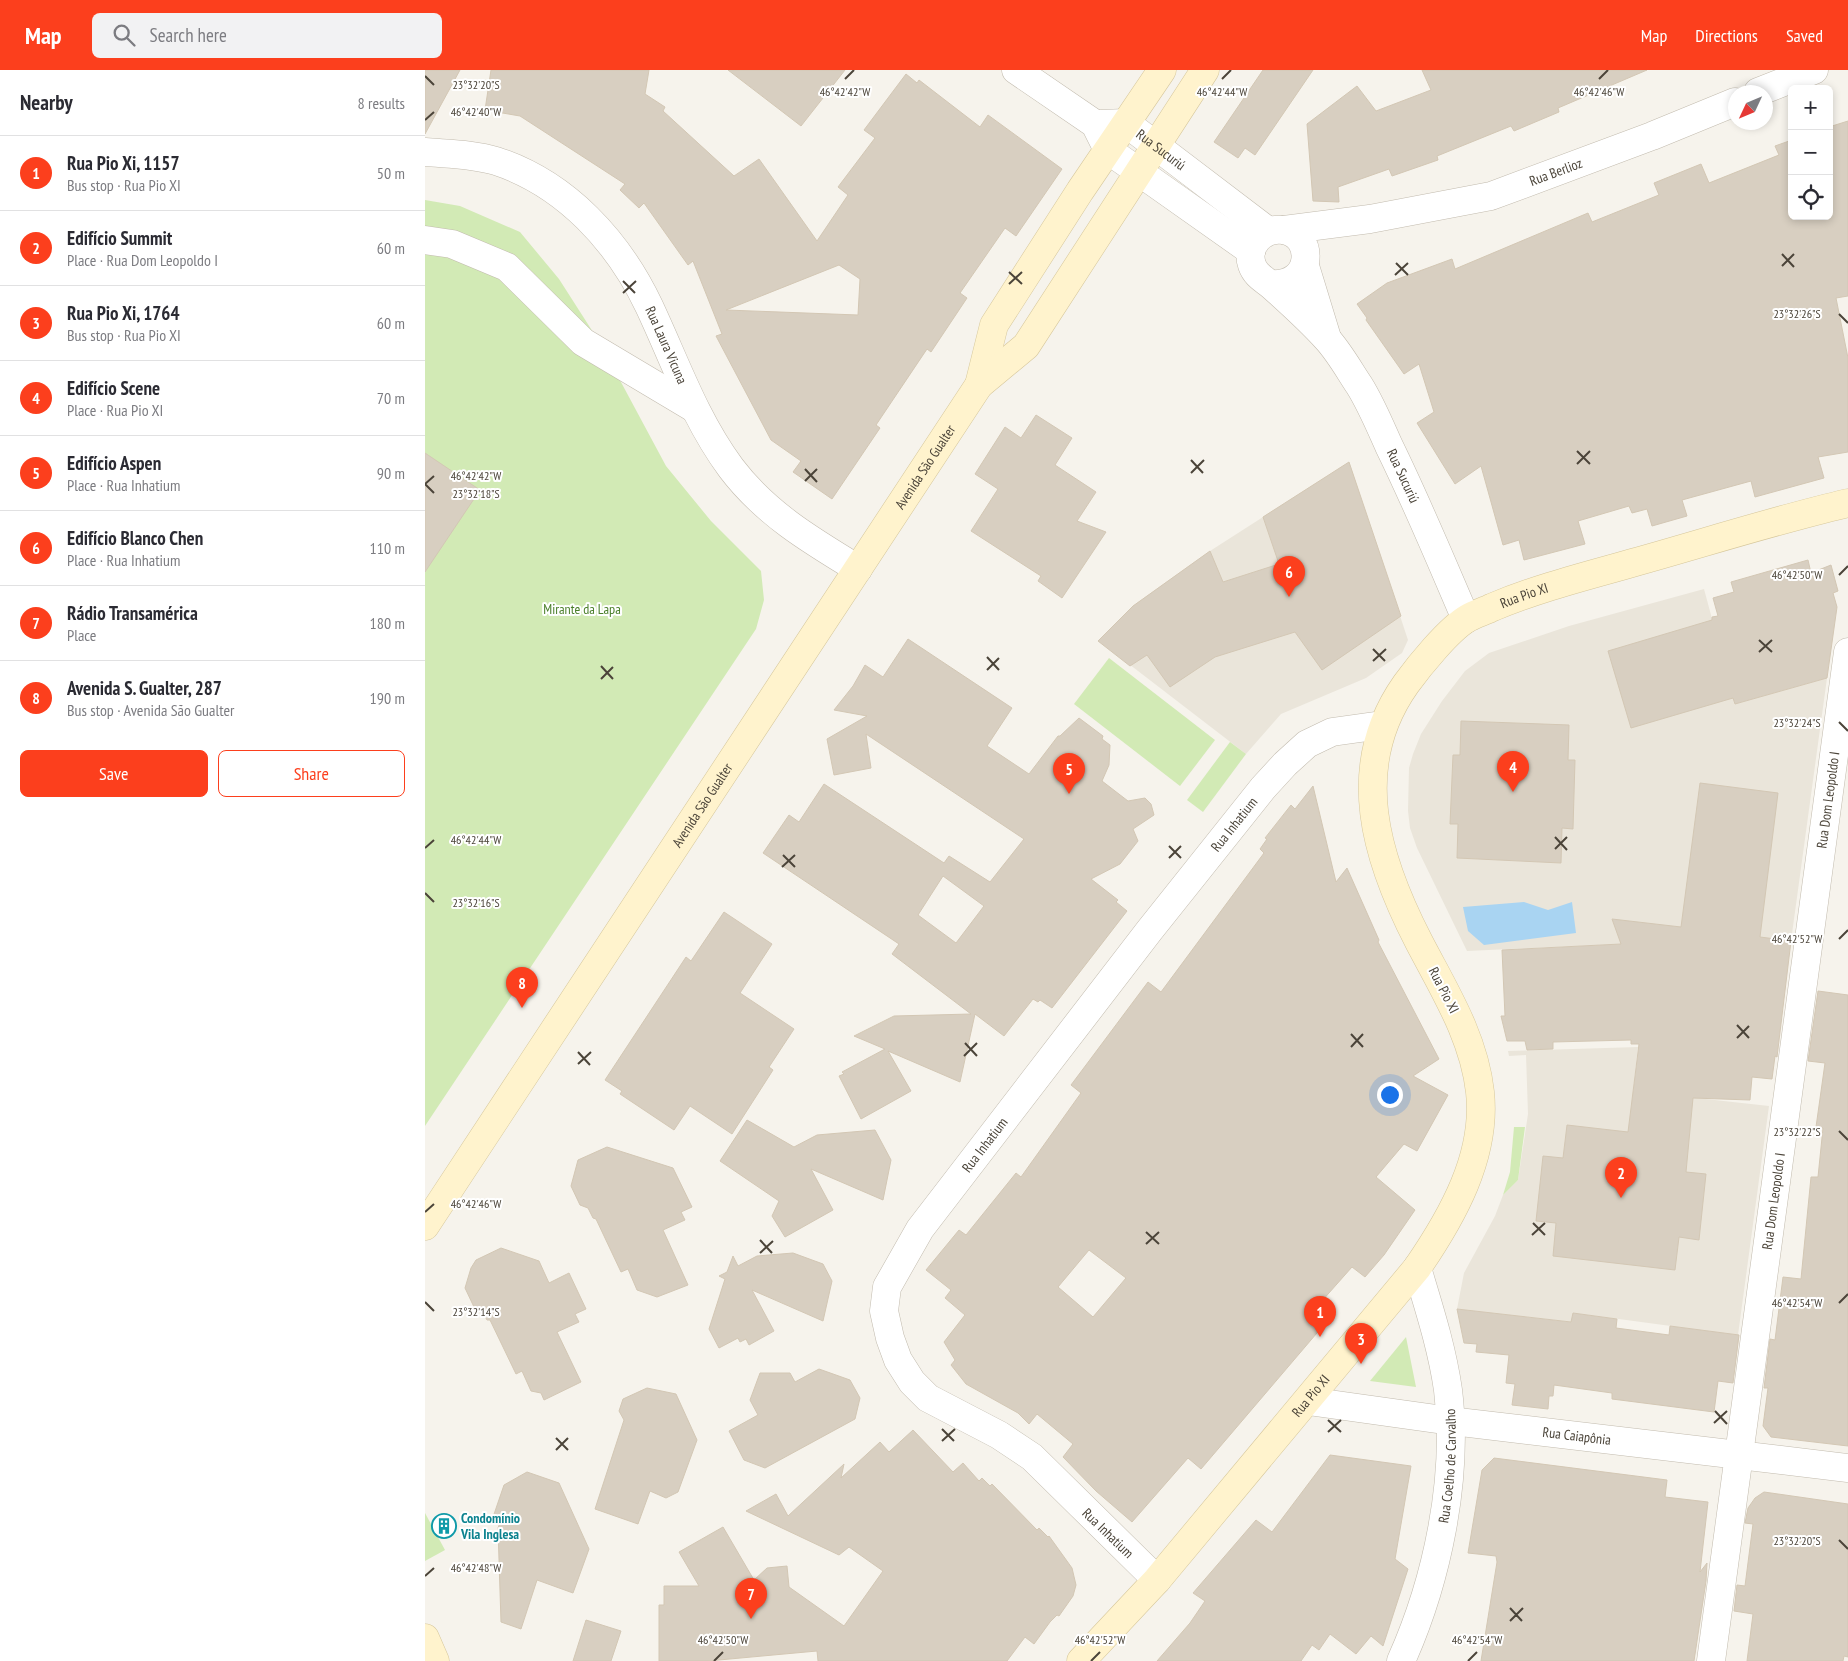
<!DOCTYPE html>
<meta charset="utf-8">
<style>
:root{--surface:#fff;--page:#f2f2f3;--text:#2b2b33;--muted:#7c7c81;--line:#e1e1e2;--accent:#fc3f1d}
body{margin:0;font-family:"PT Sans Narrow",sans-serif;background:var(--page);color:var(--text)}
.controls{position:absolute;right:15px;top:15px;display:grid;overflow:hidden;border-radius:8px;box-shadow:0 2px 8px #0003}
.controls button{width:45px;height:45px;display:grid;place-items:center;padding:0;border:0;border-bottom:1px solid var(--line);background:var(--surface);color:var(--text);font:25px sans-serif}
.compass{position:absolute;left:1303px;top:15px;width:45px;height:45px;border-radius:50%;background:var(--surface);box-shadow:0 2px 8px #0003;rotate:226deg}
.you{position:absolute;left:964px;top:1024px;width:18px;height:18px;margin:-12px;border:4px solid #fff;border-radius:50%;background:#1a73e8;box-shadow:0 0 0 8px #1a73e833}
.badge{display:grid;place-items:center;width:32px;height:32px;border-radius:50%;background:var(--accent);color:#fff;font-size:16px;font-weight:700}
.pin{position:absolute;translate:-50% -41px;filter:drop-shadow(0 1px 2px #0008)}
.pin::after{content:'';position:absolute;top:26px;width:18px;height:15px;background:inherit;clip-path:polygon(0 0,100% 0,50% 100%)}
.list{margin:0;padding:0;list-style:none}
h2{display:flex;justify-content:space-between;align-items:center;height:65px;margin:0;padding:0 20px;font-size:21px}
h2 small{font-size:16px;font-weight:400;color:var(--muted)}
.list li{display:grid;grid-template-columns:32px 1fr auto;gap:15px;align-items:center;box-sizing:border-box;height:75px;padding:0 20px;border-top:1px solid var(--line)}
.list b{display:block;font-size:19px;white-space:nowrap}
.list p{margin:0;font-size:16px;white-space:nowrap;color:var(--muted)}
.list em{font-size:16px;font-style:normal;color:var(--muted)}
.actions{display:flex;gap:10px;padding:15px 20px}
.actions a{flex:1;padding:11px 0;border:1px solid var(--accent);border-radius:8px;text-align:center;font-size:18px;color:var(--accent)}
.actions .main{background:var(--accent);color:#fff}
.icon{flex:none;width:28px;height:28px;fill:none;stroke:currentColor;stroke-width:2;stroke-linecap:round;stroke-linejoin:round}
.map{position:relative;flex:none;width:1423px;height:1591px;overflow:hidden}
header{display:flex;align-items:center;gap:30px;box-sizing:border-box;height:70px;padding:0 25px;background:var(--accent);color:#fff}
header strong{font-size:24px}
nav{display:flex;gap:28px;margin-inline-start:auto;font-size:18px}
.search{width:350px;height:45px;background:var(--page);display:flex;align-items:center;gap:12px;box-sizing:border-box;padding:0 18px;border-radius:8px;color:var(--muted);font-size:19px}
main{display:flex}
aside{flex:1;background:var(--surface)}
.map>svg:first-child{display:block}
</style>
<header>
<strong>Map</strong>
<div class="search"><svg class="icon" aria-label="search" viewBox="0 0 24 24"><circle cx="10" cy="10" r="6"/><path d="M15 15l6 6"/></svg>Search here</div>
<nav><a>Map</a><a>Directions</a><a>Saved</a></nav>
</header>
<main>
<aside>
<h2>Nearby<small>8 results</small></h2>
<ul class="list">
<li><span class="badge">1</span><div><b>Rua Pio Xi, 1157</b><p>Bus stop · Rua Pio XI</p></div><em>50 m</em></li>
<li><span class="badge">2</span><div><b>Edifício Summit</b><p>Place · Rua Dom Leopoldo I</p></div><em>60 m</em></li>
<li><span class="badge">3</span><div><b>Rua Pio Xi, 1764</b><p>Bus stop · Rua Pio XI</p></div><em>60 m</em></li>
<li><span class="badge">4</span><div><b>Edifício Scene</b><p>Place · Rua Pio XI</p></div><em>70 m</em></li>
<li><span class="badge">5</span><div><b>Edifício Aspen</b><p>Place · Rua Inhatium</p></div><em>90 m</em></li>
<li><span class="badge">6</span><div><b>Edifício Blanco Chen</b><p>Place · Rua Inhatium</p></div><em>110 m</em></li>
<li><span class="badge">7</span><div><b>Rádio Transamérica</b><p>Place</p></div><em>180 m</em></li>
<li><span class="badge">8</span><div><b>Avenida S. Gualter, 287</b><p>Bus stop · Avenida São Gualter</p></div><em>190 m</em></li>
</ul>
<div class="actions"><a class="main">Save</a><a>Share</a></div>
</aside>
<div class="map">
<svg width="1423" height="1591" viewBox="0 0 1423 1591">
<rect width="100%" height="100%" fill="#f6f3ec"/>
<g fill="#eae5da">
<path d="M924,392L983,570L977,583L941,608L856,644L821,684L674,571L708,536L785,481Z"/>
<path d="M1279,519L1310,634L1402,608L1366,871L1187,849L1198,874L1042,881L992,778L985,758L983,741L984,698L988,684L996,664L1017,631L1040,601L1064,583L1144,556Z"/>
<path d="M1213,977L1208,1021L1344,1036L1313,1265L1149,1243L1147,1252L1032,1239L1039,1203L1070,1146L1078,1125L1093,1110L1103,1044L1101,985L1084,986L1083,981Z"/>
</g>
<g fill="#d2eab5">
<path d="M0,130L35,136L95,162L134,209L175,273L241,396L286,451L336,501L339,530L331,559L0,1056Z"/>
<path d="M684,588L790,670L755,716L649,634Z"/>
<path d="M805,672L821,684L778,742L762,730Z"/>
<path d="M1089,1057H1100L1093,1110L1078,1125L1085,1102Z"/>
<path d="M981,1267L991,1317L945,1311Z"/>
<path d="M0,1443L20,1480L0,1491Z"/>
</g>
<path fill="#a9d4f2" d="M1099,832L1123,840L1147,832L1151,863L1059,875L1043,861L1038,837Z"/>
<g fill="#d8cfc1" stroke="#d3c7b4" fill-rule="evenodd">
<path d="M0,0H35L0,64Z"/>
<path d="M66,0H224L220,24L240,37L238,41L309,106L334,89L392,171L423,125L413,117L450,68L439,60L481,4L492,13L494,10L555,57L563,45L637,99L591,166L580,158L535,223L542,228L506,282L502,279L451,355L455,358L407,429L368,402L376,391L346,370L291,266L297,264L268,191L263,195L219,133L214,138L195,120L200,114L95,46L60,40ZM414,195L435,209L433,245L301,240Z"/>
<path d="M303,0H420L376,56Z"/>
<path d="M838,0H888L830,85L820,78L813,88L789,72Z"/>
<path d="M997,0H1222L1133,38L1134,42L1089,61L1086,56L1012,86L1013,90L967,106L964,99L913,117L914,132L888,131L882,54L932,16L951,41L1006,20Z"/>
<path d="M1423,51V226L1411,228L1423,288V382L1393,387L1399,408L1330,427L1326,411L1257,430L1262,446L1227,456L1222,439L1207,443L1204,436L1153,451L1160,474L1099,490L1094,470L1078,475L1056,396L1030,414L992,353L1009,342L994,294L979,304L941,250L942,248L932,234L962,213L1027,189L1030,199L1163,143L1167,152L1234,125L1229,113L1276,94L1284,113L1354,85L1350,76L1367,70V146H1404V57Z"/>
<path d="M611,345L647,368L630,395L671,422L652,451L681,462L637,528L613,511L616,506L546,461L573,419L550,404L580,357L596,368Z"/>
<path d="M0,383L55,420L0,502Z"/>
<path d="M924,392L976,546L897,600L870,562L790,587L745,617L722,585L705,596L673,571L708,536L785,481L798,512L854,494L838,447Z"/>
<path d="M1383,490L1386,503L1406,495L1413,521L1408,523L1412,537L1402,608L1310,634L1308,628L1206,658L1183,581L1287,550V547L1293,546L1288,528L1309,522L1306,512Z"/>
<path d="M483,569L587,638L562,676L604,704L633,666H635L654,648L678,666L677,669L685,675L684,695L677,711L703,731L720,728L726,734L729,745L708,759L713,771L695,794L666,809L693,830L691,832L702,841L627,938L615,930L613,932L608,929L579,966L550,944L535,1012L463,981L486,1021L436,1049L414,1006L419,1004L417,1002L460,979L429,966L469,946L546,944L467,884L474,874L338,783L364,745L374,752L399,714L519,793L524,786L565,812L599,769L441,664L446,698L409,705L402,669L442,646L409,640L428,616L440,595L458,607ZM518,806L559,836L531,873L493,845Z"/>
<path d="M1036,651L1144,655L1143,690H1150L1148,759L1137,758L1136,793L1032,788L1033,754H1025L1028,685H1035Z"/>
<path d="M1275,713L1353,723L1335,867L1366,871L1352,987L1350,986L1347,1009L1327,1007L1325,1030L1268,1028L1261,1102L1281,1104L1274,1170L1254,1167L1250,1200L1128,1186L1131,1153L1111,1151L1118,1086L1138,1088L1142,1055L1203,1062L1214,974H1206V970L1128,972V979L1102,980L1100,971H1082L1076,946H1080L1077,880L1196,874L1187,849L1256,857Z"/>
<path d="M888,716L911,812L922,798L954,870L953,872L1014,989L988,1006L1023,1025L992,1081L979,1074L951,1107L990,1140L959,1185L940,1207L927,1197L896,1232L909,1243L776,1399L763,1388L707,1452L671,1421L638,1387L648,1374L612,1344L604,1354L593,1343L541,1314L526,1295L530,1290L519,1272L540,1245L520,1228L526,1220L501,1200L534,1160L541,1165L591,1103L596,1107L656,1023L646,1015L664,991L723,912L736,922L839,783L835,779L842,769L840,768L866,735L870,739ZM664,1180L701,1208L668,1247L633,1217Z"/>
<path d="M299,842L347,874L315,923L369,959L344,997L348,1000L307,1064L265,1036L249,1060L195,1024L197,1021L180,1010L261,887L266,891Z"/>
<path d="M1393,921L1423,925V1376L1346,1367L1338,1356L1343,1318H1339L1345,1269L1350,1270L1358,1207L1376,1209L1386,1107H1393L1398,1058L1391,1057L1400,993L1383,991Z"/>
<path d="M322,1050L369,1077L392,1065L450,1060L466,1090L458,1130L386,1099L408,1140L360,1167L347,1146L354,1131L295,1091Z"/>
<path d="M182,1077L248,1098L267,1137L256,1142L260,1150L238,1160L263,1215L232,1227L212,1220L203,1199L196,1202L171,1149L168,1148L163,1138L155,1135L146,1116L153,1090Z"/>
<path d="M76,1178L114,1191L124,1213L144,1203L161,1239L150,1244L154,1252L132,1262L156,1312L119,1330L116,1323L106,1321L97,1301L91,1304L65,1250H62L56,1239L49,1237L40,1218L46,1198L51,1190Z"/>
<path d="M368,1183L398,1194L407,1211L398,1251L327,1220L349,1261L324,1275L321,1269L315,1272L313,1268L294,1278L284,1259L300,1209L294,1206L302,1202L308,1186L313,1196L332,1186Z"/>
<path d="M1032,1239L1146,1252L1148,1243L1192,1249L1191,1258L1244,1265L1245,1256L1314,1265L1308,1313L1293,1311L1289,1342L1187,1329V1323L1129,1315L1128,1326H1124L1123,1339L1087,1335L1090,1314L1081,1313L1084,1285L1051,1282L1052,1274L1039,1273Z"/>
<path d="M394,1299L425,1310L435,1328L430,1349L340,1398L319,1390L304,1361L333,1345L325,1330L335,1303H365L370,1312Z"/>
<path d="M222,1318L251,1324L272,1370L253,1422L241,1428L225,1421L213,1454L170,1439L199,1350L194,1341L198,1329Z"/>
<path d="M488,1360L528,1402L538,1393L554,1411L557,1408L565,1416L567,1414L612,1460L614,1458L623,1467L624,1466L647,1498L651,1515L648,1526L634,1546L632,1545L625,1552L609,1574L600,1567L582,1591H393L392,1581L283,1591H234V1535H239V1516H274L254,1482L298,1457L329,1510L342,1498L362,1496L364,1517L419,1556L458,1501L424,1477L414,1485L321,1441L351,1424L363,1446L419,1394L416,1408L455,1372L464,1382Z"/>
<path d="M905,1385L986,1396L970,1489L983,1499L958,1576L946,1566L931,1584L905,1564L894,1580L887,1575L876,1591H732L765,1553L780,1531L768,1523L831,1450L847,1462Z"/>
<path d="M1069,1388L1242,1410L1240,1427L1283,1432L1275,1502L1282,1493L1281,1511L1269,1591H1056L1072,1492L1071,1486L1043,1483L1057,1400Z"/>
<path d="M102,1402L134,1413L164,1479L148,1523L112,1510L96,1559L76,1552L73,1458L77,1447L66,1453L79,1415Z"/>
<path d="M1339,1422L1423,1434V1587L1419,1586L1418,1591H1322L1328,1544L1309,1541L1312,1515L1320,1516L1328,1454L1320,1453L1323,1438L1330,1428Z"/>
<path d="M161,1550L196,1561L186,1591H148Z"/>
</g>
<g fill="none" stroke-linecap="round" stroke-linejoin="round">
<defs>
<g id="street">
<path d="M591,0L670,54L683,80L826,181"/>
<path d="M1333,22L1389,0"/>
<path id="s1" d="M676,54L701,53L843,161"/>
<path id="s2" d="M0,82C23,84 49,84 71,91C141,114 193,171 224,236C250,291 269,348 306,398C340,443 385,470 433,499"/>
<path id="s3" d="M859,160L945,149L1066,126L1227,66L1310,32"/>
<path d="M0,170L27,174L82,197L158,272L267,337"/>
<path d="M880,196L902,268"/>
<path id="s4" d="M845,214C890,217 890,164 858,160C839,157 820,175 827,195C831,206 839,209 847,216C866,233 885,250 902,269C914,282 924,300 934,315C946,334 955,356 964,376C992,433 1016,491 1041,549"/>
<path id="s5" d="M883,1331L1026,1351L1423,1398"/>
<path id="s6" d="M732,1510L607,1387L574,1365L503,1328L487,1312L473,1290L465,1268L459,1241L462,1217L495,1159L724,861L838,718L860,694L882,674L907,662L957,655"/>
<path id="s7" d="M976,1591C1012,1511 1034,1408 1023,1320C1017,1278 1004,1238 992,1198"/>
<path id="s8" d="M1286,1591L1423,582"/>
</g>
<g id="secondary">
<path d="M554,315L569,255L655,121L737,0"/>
<path id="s9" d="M0,1156L554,315L601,276L780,0"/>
<path d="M0,1568L10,1591"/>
<path id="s10" d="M656,1591L732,1510L992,1198C1027,1147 1062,1086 1055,1022C1049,967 1019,920 994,872C951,789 922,697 981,614C994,596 1024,559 1043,548C1050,544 1060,541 1068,537C1113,518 1161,506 1207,493C1279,473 1350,450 1423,433"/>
</g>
</defs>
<use href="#street" stroke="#c2bbae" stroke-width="29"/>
<use href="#secondary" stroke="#d6c79b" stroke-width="29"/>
<use href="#street" stroke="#fff" stroke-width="28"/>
<use href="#secondary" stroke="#fff3cd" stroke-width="28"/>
</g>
<path fill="none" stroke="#4b4439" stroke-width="2" d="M0,6L9,15M420,9L429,0M797,9L806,0M1174,9L1183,0M0,50L9,42M1357,184L1369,197M971,193L983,205M1357,196L1369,184M584,202L597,214M970,205L983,193M198,211L210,223M584,214L597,202M198,223L211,211M1414,244L1423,253M1152,381L1165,394M766,390L778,403M1152,394L1165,381M380,399L392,412M766,403L779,390M380,411L392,399M0,414L9,406M0,414L9,423M1414,505L1423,496M1334,570L1347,582M948,579L960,591M1334,582L1347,570M562,587L574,600M948,591L961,579M176,596L188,609M562,600L574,588M176,609L188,597M1414,652L1423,661M1130,767L1142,780M744,776L756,788M0,778L9,770M1130,779L1142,767M358,785L370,797M744,788L756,776M357,797L370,785M0,823L9,832M1414,869L1423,860M1312,955L1324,968M926,964L938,977M1312,968L1324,956M540,973L552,986M926,977L938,964M153,982L165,995M539,986L552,973M153,994L166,982M1414,1061L1423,1070M0,1142L9,1134M1108,1153L1120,1165M721,1162L734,1174M1107,1165L1120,1153M335,1170L347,1183M721,1174L734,1162M335,1183L348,1171M0,1232L9,1241M1414,1233L1423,1224M1290,1341L1302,1354M903,1350L916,1362M1289,1353L1302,1341M517,1359L529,1371M903,1362L916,1350M131,1368L143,1380M517,1371L530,1359M131,1380L143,1368M1414,1470L1423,1479M0,1506L9,1498M1085,1538L1097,1551M1085,1551L1098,1538M289,1591L298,1582M666,1591L675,1582M1043,1591L1052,1582"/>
<defs>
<symbol id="building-ring" viewBox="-11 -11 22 22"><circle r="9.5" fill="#fff" stroke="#0f9aa8" stroke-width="1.5"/><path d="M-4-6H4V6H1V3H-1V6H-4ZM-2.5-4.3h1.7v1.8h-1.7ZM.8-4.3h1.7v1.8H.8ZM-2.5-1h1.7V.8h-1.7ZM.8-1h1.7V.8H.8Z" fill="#0f9aa8"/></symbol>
</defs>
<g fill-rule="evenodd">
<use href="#building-ring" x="5" y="1442" width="28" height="28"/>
</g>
<g text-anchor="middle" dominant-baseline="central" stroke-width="4" stroke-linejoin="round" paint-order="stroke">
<g font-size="14" fill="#4b4439" stroke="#fff">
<text stroke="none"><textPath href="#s1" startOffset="69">Rua Sucuriú</textPath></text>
<text stroke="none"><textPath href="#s3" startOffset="279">Rua Berlioz</textPath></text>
<text stroke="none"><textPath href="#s2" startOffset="331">Rua Laura Vicuna</textPath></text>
<text stroke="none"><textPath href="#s9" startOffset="909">Avenida São Gualter</textPath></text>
<text stroke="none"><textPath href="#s4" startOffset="408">Rua Sucuriú</textPath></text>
<text stroke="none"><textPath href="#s10" startOffset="1296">Rua Pio XI</textPath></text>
<text stroke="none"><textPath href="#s8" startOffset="869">Rua Dom Leopoldo I</textPath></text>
<text stroke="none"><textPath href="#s9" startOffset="504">Avenida São Gualter</textPath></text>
<text stroke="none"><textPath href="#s6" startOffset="998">Rua Inhatium</textPath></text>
<text transform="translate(1019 920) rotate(63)">Rua Pio XI</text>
<text stroke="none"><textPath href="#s6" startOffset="592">Rua Inhatium</textPath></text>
<text stroke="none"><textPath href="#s8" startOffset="464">Rua Dom Leopoldo I</textPath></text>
<text stroke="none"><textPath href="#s10" startOffset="351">Rua Pio XI</textPath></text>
<text stroke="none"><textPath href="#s5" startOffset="271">Rua Caiapônia</textPath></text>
<text stroke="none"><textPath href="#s7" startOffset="202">Rua Coelho de Carvalho</textPath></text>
<text transform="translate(683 1463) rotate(44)">Rua Inhatium</text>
</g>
<g font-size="14" fill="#4a7f2a" stroke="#fff">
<text x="157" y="539">Mirante da Lapa</text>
</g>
<g font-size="14" font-weight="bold" fill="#0d838f" stroke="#fff" text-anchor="start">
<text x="36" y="1448">Condomínio<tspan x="36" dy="16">Vila Inglesa</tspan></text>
</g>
</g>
<g font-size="12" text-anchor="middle" fill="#4b4439" stroke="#fff" stroke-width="4" stroke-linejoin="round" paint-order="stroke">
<text x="51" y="19">23°32'20"S</text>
<text x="420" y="26">46°42'42"W</text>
<text x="797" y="26">46°42'44"W</text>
<text x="1174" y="26">46°42'46"W</text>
<text x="51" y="46">46°42'40"W</text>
<text x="1372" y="248">23°32'26"S</text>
<text x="51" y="410">46°42'42"W</text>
<text x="51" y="428">23°32'18"S</text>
<text x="1372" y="509">46°42'50"W</text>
<text x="1372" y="657">23°32'24"S</text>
<text x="51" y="774">46°42'44"W</text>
<text x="51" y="837">23°32'16"S</text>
<text x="1372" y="873">46°42'52"W</text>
<text x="1372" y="1066">23°32'22"S</text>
<text x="51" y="1138">46°42'46"W</text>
<text x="1372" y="1237">46°42'54"W</text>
<text x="51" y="1246">23°32'14"S</text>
<text x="1372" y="1475">23°32'20"S</text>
<text x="51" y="1502">46°42'48"W</text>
<text x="298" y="1574">46°42'50"W</text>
<text x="675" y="1574">46°42'52"W</text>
<text x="1052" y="1574">46°42'54"W</text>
</g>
</svg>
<div class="controls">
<button>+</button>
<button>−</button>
<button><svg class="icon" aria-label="locate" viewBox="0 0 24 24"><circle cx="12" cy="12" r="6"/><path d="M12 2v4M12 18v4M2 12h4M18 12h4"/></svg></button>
</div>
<svg class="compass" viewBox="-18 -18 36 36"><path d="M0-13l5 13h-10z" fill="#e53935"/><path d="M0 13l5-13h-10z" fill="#7c7c81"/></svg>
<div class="you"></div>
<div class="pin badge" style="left:895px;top:1267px">1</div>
<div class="pin badge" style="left:1196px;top:1128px">2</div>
<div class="pin badge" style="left:936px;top:1294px">3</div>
<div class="pin badge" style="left:1088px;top:722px">4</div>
<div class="pin badge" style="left:644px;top:724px">5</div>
<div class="pin badge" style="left:864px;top:527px">6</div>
<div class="pin badge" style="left:326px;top:1549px">7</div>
<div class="pin badge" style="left:97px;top:938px">8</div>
</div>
</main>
